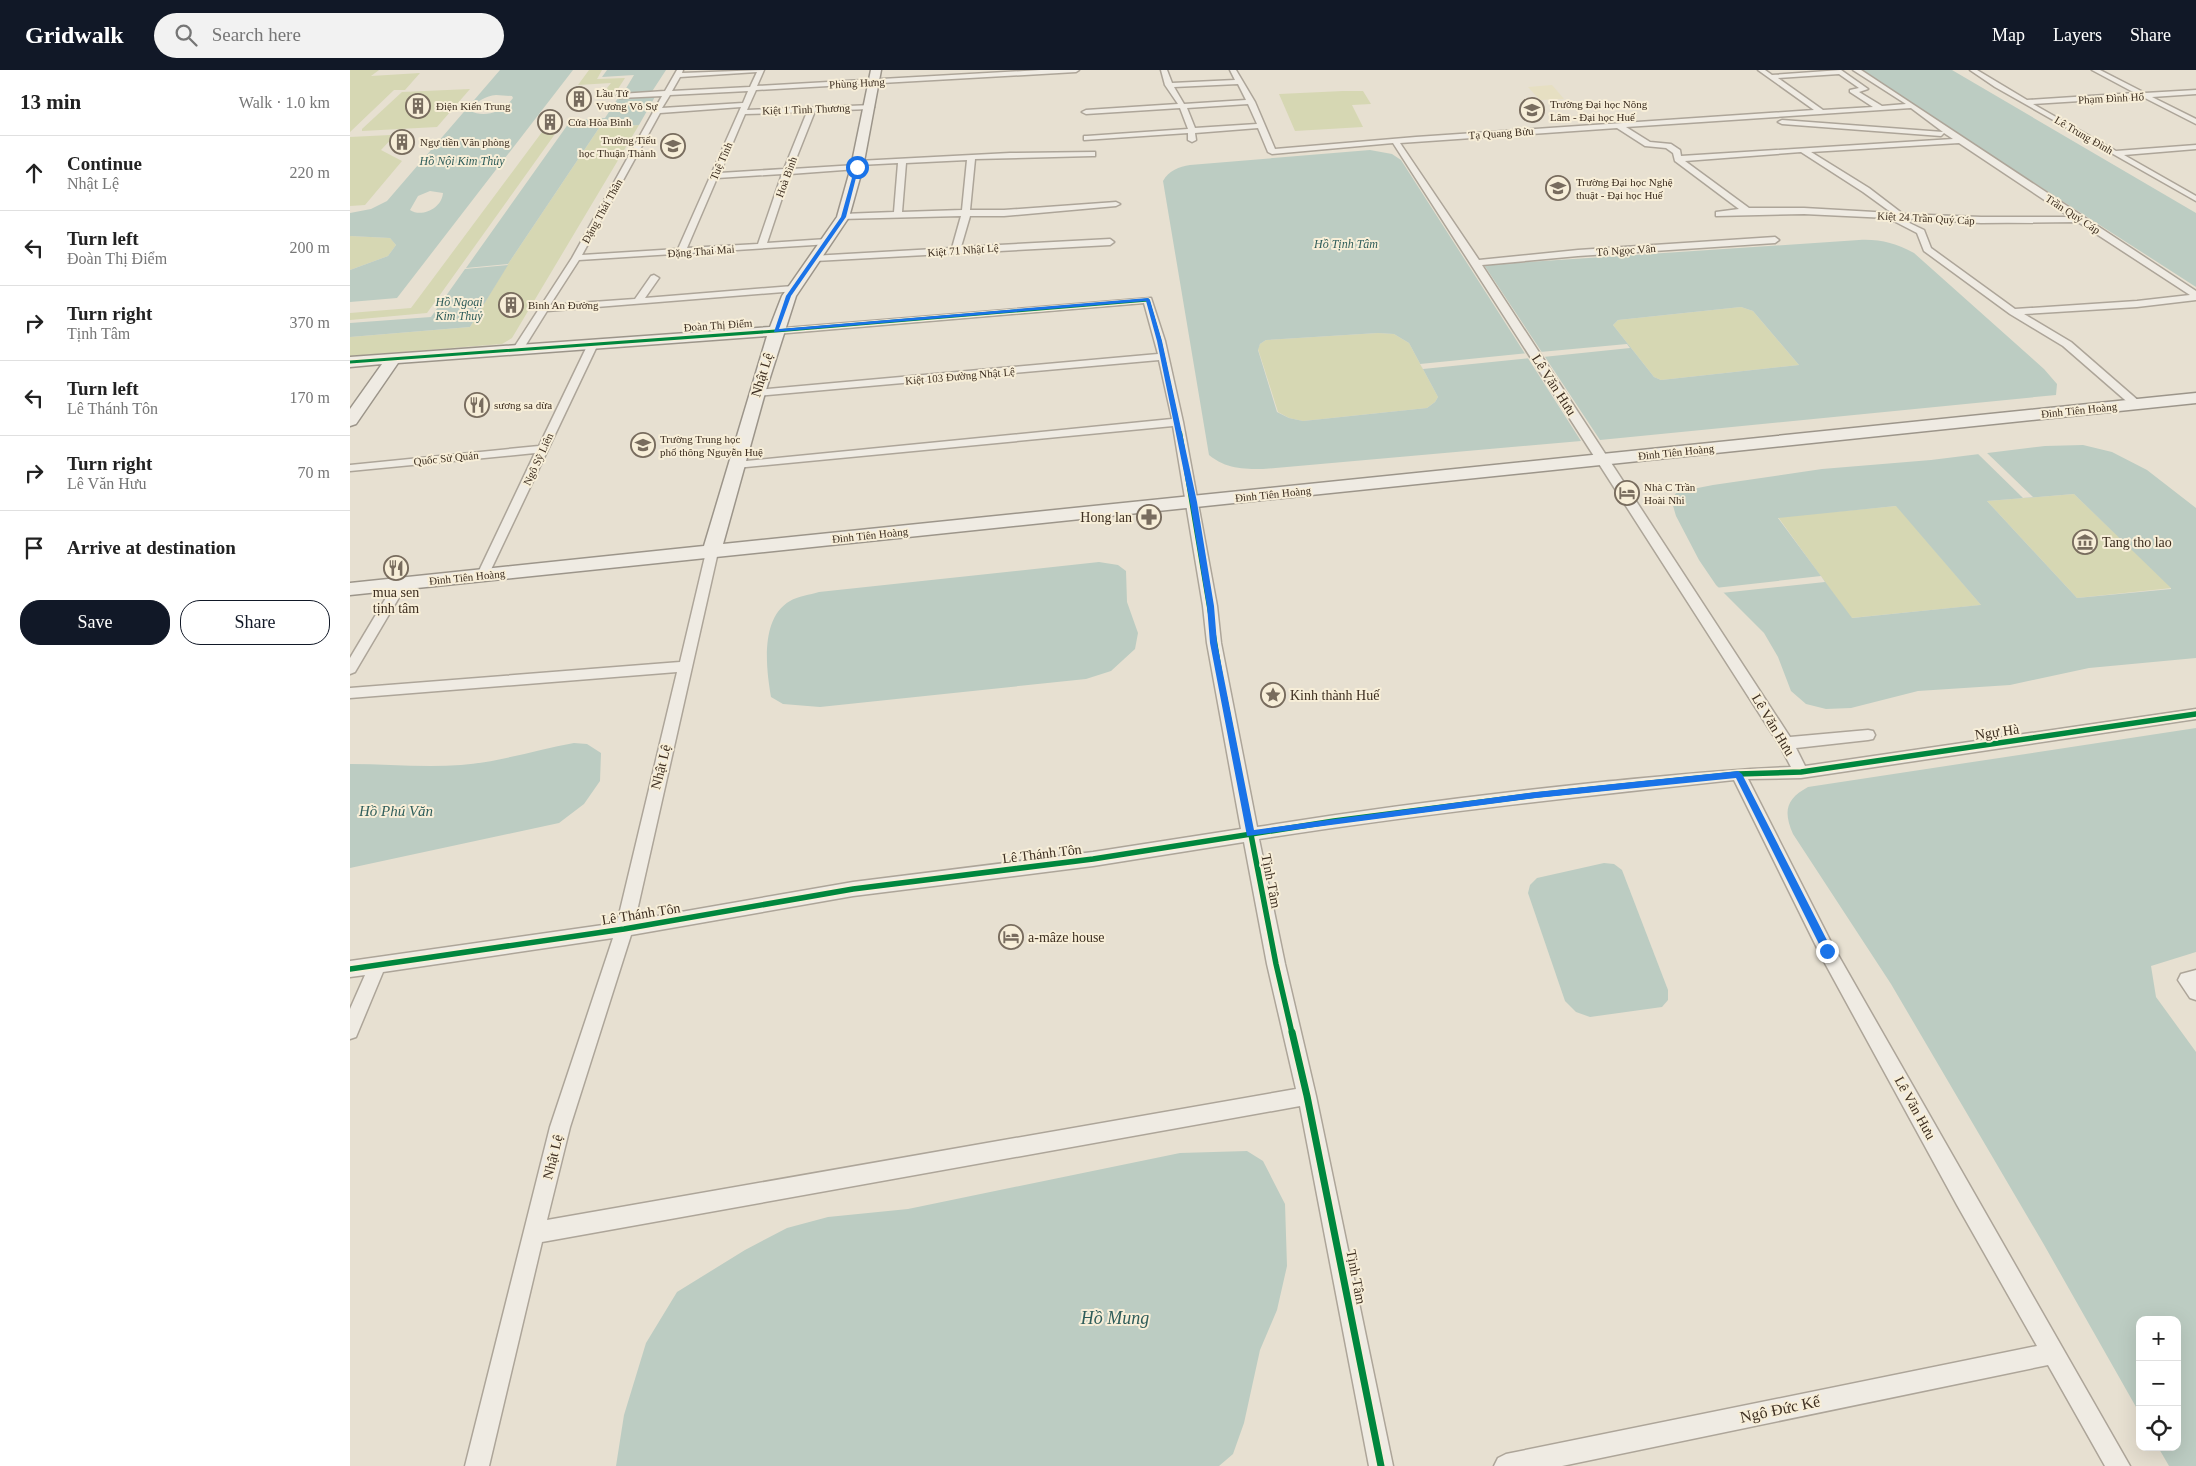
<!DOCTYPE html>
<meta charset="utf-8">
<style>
:root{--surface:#fff;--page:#f2f2f2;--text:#222;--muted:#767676;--line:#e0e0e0;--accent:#111827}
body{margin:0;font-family:"Times New Roman",serif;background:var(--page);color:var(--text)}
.controls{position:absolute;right:15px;bottom:15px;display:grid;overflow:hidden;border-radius:10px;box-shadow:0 5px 20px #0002}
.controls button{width:45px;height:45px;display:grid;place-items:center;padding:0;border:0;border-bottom:1px solid var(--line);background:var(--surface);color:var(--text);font:25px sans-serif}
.stop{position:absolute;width:15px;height:15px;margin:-11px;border:4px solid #1a73e8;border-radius:50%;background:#fff}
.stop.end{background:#1a73e8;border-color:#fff;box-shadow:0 1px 5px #0008}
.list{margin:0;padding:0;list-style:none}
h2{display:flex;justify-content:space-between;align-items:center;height:65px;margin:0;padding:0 20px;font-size:21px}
h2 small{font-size:16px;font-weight:400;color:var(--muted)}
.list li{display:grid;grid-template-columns:32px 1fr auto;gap:15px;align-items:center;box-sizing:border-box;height:75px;padding:0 20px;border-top:1px solid var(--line)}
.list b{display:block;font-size:19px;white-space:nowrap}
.list p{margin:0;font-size:16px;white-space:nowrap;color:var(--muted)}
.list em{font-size:16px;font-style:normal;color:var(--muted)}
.actions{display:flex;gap:10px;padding:15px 20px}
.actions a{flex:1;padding:11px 0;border:1px solid var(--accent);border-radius:20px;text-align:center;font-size:18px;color:var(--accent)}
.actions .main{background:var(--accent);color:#fff}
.icon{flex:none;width:28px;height:28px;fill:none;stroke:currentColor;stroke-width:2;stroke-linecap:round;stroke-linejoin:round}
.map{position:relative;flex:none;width:1846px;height:1396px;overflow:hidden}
header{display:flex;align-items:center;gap:30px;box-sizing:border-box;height:70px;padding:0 25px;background:var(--accent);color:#fff}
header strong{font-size:24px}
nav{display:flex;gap:28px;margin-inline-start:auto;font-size:18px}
.search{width:350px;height:45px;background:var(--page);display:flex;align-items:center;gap:12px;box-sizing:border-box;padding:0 18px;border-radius:28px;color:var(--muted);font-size:19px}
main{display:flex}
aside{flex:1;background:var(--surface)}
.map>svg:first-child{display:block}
</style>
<header>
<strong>Gridwalk</strong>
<div class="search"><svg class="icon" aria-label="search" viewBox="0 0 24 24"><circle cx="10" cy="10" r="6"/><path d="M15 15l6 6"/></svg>Search here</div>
<nav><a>Map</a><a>Layers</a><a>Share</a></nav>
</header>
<main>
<aside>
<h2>13 min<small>Walk · 1.0 km</small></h2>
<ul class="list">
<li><svg class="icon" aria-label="ahead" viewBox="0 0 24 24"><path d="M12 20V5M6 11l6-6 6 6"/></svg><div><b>Continue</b><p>Nhật Lệ</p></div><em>220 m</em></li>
<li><svg class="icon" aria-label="left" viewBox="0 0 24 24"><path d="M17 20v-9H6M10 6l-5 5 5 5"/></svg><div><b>Turn left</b><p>Đoàn Thị Điểm</p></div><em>200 m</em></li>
<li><svg class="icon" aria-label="right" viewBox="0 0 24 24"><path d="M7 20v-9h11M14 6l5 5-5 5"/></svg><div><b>Turn right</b><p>Tịnh Tâm</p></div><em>370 m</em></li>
<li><svg class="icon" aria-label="left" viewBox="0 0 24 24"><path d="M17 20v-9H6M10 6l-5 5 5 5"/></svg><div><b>Turn left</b><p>Lê Thánh Tôn</p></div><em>170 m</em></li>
<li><svg class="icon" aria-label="right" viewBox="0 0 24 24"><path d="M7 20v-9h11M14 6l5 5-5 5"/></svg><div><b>Turn right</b><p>Lê Văn Hưu</p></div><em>70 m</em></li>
<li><svg class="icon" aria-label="arrive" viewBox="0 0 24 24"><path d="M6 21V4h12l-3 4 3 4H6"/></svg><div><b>Arrive at destination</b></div></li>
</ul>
<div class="actions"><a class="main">Save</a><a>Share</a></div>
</aside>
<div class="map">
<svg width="1846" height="1396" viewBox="0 0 1846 1396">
<rect width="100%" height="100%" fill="#e7e0d1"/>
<path fill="#e6dfc2" d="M1202,15L1214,29L1190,30L1178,17Z"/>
<g fill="#d6d7b3">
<path d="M0,0H29L21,6L70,3L55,20H44L0,62Z"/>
<path d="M239,0H252L247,9L275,8L264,25L249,28L261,13L228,15Z"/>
<path d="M120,19L87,57L12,61V59L52,22Z"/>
<path d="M993,21H1013L1021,34L1002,35L1013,57L945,61L929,24Z"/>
<path d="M289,55L162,268L152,274L0,286V267L120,257L158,194L249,58Z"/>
<path d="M210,57L77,243L0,250V243L61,238L195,58Z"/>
<path d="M40,65L44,66L31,80L52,91L15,135L0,136V67Z"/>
<path d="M0,166L40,168L46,175L38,186L0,200Z"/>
<path d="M1391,237L1403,241L1449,295L1311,310L1304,307L1263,255L1268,250Z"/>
<path d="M1028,263L1044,264L1059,273L1088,327L1085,332L1077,338L953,351L939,348L928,342L908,279L910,274L916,270Z"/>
<path d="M1724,424L1822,518L1727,528L1637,431Z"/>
<path d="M1547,436L1631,535L1501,548L1428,447Z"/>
</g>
<g fill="#bcccc2" fill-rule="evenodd">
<path d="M150,0H223L47,228L0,232V200L38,186L46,175L40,168L0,166V143L21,139L37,131ZM146,25L162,26L163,28C153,42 135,48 120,41V38C129,31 135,26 146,25ZM80,121L93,123C92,138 72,148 60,140L68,126Z"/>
<path d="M257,0H316L301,23L272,25L284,5L252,7Z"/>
<path d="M1509,0H1602L1846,143V217Z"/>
<path d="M306,25L289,55L249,58L158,194L116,198L221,50L255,48L268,28Z"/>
<path d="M1020,80L1042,84L1051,90L1231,371L913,399C893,399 876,399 859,385L813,111C819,100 829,97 840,95ZM1028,263L1044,264L1059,273L1088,327L1085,332L1077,338L953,351L939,348L927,342L908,280L910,274L916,270Z"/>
<path d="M1509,170C1530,169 1545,173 1564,183L1694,299L1707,314L1706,325L1250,370L1134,195ZM1391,237L1403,241L1449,295L1311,310L1304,307L1263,255L1268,250Z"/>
<path d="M158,195L120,257L0,267V253L81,247L115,199Z"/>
<path d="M1733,375L1762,382L1797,400L1846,438V588L1739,598L1660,615L1568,621L1501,638L1476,639L1456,634L1441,621L1428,587L1414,563L1366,515L1349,490L1326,446L1321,429L1327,422L1363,415L1472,399L1581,390L1695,376ZM1724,424L1821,518V519L1727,528L1637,431ZM1546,436L1631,535H1630L1502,548L1428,448Z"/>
<path d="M749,492L768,495L776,501L777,532L788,563L785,579L761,601L736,609L470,637L433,634L421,627C416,598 410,548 440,531C448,526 460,525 469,522Z"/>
<path d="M1846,658V882L1801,896L1806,927L1846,982V1396H1819L1808,1377H1827V1250H1790V1344L1693,1173L1541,914L1443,764C1433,741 1436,729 1458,717Z"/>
<path d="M224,673L237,674L251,683L250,711L234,734L209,753L0,798V694C37,694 74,698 111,695C149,692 186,680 224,673Z"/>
<path d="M1254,793L1264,794L1272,800L1318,920V930L1312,937L1240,947L1226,942L1215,931L1178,823L1180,815L1187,808Z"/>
<path d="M897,1081L913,1091L935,1134L937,1196L927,1240L910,1280L894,1353L883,1384L869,1396H266L274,1345L296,1273L327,1222L395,1180L437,1158L478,1147L558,1139L830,1083Z"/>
</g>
<g fill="#e7e0d1">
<path d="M1277,274L1280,278L1193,287L1190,282Z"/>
<path d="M1178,283L1181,288L1073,299L1070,294Z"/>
<path d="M1635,381L1683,427L1673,428L1626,382Z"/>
<path d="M1471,506L1475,512L1371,523L1365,518Z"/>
</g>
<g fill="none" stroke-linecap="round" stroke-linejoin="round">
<defs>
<g id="street">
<path d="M327,0H333L332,3L414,0L407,16L691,0H729L726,2L406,20L397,40L523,35L524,37L520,39L465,41L442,99L506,95L504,93L508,91L660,83L745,82V86H742L625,89L620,140H654L766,132L770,134L766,136L654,146H620L611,177L760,169L764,172L760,175L465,191L461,188L462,186L602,178L611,146L490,149V145L493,144L544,142L548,93L509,95L511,97L507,99L440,104L417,173L477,169L481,172L480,174L229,190L200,235L285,229L301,206L304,205L309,208L295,228L443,216L448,219L446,221L197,241L172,281H164L163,279L222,188L312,26L270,28L267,26L270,24L315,21ZM407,2L400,17L322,21L330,7ZM398,21L393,33L312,38L320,25ZM391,37L328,179L232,185L310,43ZM457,42L434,99L370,103L395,44ZM617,90L612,140L552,142L556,93ZM432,104L408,174L337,178L367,108Z"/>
<path d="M811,0H817L822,13L885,10L880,0H886L905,32L925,79L1066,67L1464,40L1408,0H1415L1422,5L1491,0L1518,19L1509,22L1532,36L1556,34L1503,0H1511L1846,221V230L1787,237L1674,244L1721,272L1790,332L1791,334L1786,337L1782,336L1713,276L1660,244L1574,181L1567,163L1538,148L1454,144L1366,146V142L1389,139L1325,91L1323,83L1316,78L1295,76L1267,58L1050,73L1129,190L1228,180L1425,167L1429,170L1425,173L1228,186L1132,195L1440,667L1518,660L1523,661L1525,665L1523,669L1518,670L1446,678L1455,696L1846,639V649L1451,708L1398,709L1483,876L1780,1396H1755L1698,1295L1212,1396H1144L1148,1388L1156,1384L1687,1276L1607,1135L1471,886L1384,710C1225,727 1067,744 909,769L935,894L966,1026L1043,1396H1019L950,1036L192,1172L139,1396H115L200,1057L263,868L33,902L6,967L0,969V939L15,905L0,907V891L267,853L327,602L0,628V618L330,592L356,482L362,478L368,482L285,850L503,812L743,782L891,759L857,573L853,536L823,356L386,398L380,395L386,392L822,349L809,290L407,326L402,323L407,320L808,284L794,233L426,264L423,263V259L801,228L815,271L833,352L867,536L871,573L907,757C1021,739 1137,724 1252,712C1315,706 1377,699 1441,697L1430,676L1043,73L922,84L918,82L908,58L845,63L846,70L842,72L838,70V63L734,70V66H737L838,59L830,38L736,44L732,42L736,40L828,34L815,15ZM1489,4L1509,18L1500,20V22L1523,37L1473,40L1428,8ZM888,14L896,30L834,34L824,17ZM898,34L907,54L845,58L837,38ZM1561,38L1593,62L1432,50L1428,52L1432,54L1591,66L1594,63L1603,69L1331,86L1330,80L1321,74L1300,72L1276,57ZM1609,73L1720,147H1631L1553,144L1519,118L1461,82ZM1451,82L1513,122L1542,143L1454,138H1399L1335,91ZM1549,148L1631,153L1728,152L1840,225L1787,231L1665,239L1581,178L1574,160ZM894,772L917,894L946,1019L197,1150L220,1057L281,865L503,826L743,796Z"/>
<path d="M1620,0H1627L1677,30L1785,23L1742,0H1750L1795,23L1846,20V24L1802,27L1846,49V54L1793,27L1683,34L1766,81L1846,75V79L1774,85L1846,126V131L1645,17Z"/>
<path d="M243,271L248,274L137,508H129L127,505L185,383L0,401V395L189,376L238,274Z"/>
<path d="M51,510L57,514L5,602L0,604V588L46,511Z"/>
<path d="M1846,900V930L1840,928L1828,910L1831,904Z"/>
</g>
<path id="secondary" d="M521,0H531L513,97L499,147L446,226L415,323L373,474L1846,323V333L0,525V513L354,476L417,266L48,293L6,354L0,356V339L32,294L0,297V287L420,257L432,226L487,147L501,97Z"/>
</defs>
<use href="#street" stroke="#ada599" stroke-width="3"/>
<use href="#secondary" stroke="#9c958a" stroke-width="3"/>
<use href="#street" fill="#efebe3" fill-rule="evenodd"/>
<use href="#secondary" fill="#efebe3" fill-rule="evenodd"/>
<defs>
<path id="cycleway-far3" d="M0,292L426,261L798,230L810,271L830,364"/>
<path id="cycleway-far2" d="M830,363L874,626"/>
<g id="cycleway-far1">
<path d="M874,625L926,894L942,963"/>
<path d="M0,899L274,859L503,819L743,789L984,751L1186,725L1388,704L1451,702L1846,644"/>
</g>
<path id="cycleway" d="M942,962L957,1026L1031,1396"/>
</defs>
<use href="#cycleway-far3" stroke="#f7eed8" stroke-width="5"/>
<use href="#cycleway-far2" stroke="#f7eed8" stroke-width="7"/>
<use href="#cycleway-far1" stroke="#f7eed8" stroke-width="9"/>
<use href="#cycleway" stroke="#f7eed8" stroke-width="10"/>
<use href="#cycleway-far3" stroke="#00873e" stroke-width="3"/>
<use href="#cycleway-far2" stroke="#00873e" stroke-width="4.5"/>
<use href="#cycleway-far1" stroke="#00873e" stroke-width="5.5"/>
<use href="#cycleway" stroke="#00873e" stroke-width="7"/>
</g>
<path fill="#1a73e8" d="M509,96L496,147L441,226L429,259L798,228L800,230L812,271L847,432L864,536L867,573L904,760L1186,722L1388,701L1392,704L1481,878V884H1474L1386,708L1186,728L897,766L860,573L857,536L840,432L807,271L796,231L424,262L436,226L491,147L505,97Z"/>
<defs>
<symbol id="building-ring" viewBox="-11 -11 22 22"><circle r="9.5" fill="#f7eed8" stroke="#786c5e" stroke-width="1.5"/><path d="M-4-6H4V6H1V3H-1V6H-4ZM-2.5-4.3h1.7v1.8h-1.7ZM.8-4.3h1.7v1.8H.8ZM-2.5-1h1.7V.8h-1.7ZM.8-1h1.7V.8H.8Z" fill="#786c5e"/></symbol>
<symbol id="university-ring" viewBox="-11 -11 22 22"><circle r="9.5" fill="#f7eed8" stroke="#786c5e" stroke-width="1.5"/><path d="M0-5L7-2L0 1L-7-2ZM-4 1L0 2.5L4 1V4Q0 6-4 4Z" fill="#786c5e"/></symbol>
<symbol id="school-ring" viewBox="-11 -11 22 22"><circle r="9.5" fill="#f7eed8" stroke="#786c5e" stroke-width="1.5"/><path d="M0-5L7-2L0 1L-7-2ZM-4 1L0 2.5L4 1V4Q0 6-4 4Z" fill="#786c5e"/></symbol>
<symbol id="restaurant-ring" viewBox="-11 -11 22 22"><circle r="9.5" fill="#f7eed8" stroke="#786c5e" stroke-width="1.5"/><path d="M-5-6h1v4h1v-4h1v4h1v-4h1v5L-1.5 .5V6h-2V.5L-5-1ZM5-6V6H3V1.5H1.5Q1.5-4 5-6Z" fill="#786c5e"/></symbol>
<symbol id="hotel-ring" viewBox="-11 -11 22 22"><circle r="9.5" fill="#f7eed8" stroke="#786c5e" stroke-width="1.5"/><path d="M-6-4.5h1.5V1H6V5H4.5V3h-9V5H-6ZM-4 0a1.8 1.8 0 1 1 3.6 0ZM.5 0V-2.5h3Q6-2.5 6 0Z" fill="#786c5e"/></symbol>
<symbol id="pharmacy-ring" viewBox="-11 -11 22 22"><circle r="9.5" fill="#f7eed8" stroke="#786c5e" stroke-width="1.5"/><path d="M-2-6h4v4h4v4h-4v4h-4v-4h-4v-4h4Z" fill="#786c5e"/></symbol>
<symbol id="museum-ring" viewBox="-11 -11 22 22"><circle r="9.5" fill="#f7eed8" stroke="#786c5e" stroke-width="1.5"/><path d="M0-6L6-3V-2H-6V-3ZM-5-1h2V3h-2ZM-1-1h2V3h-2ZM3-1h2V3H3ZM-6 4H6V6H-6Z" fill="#786c5e"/></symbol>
<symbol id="sight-ring" viewBox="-11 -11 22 22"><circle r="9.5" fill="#f7eed8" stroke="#786c5e" stroke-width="1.5"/><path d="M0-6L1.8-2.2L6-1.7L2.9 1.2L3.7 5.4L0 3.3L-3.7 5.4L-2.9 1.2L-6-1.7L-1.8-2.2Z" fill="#786c5e"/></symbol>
</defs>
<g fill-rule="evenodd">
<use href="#building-ring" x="215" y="15" width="28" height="28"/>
<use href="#building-ring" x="54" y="22" width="28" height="28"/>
<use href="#university-ring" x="1168" y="26" width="28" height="28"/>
<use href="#building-ring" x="186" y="38" width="28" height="28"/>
<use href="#building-ring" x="38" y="58" width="28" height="28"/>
<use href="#school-ring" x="309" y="62" width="28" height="28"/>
<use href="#university-ring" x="1194" y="104" width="28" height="28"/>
<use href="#building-ring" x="147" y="221" width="28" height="28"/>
<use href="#restaurant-ring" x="113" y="321" width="28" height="28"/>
<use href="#school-ring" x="279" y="361" width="28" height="28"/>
<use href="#hotel-ring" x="1263" y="409" width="28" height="28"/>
<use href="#pharmacy-ring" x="785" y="433" width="28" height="28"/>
<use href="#museum-ring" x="1721" y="458" width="28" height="28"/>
<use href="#restaurant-ring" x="32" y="484" width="28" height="28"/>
<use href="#sight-ring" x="909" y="611" width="28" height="28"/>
<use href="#hotel-ring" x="647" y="853" width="28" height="28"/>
</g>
<g text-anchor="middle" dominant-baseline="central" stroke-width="4" stroke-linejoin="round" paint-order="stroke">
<g font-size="11" fill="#3d2e20" stroke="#f7eed8">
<text transform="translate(507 13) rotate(-3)">Phùng Hưng</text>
<text transform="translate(1761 28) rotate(-3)">Phạm Đình Hổ</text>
<text transform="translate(456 39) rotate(-2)">Kiệt 1 Tình Thương</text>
<text transform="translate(1151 63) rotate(-4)">Tạ Quang Bửu</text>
<text transform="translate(1734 65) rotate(30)">Lê Trung Đình</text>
<text transform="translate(371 91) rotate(-66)">Tuệ Tĩnh</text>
<text transform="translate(436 107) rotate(-70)">Hoà Bình</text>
<text transform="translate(252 141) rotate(-61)">Đặng Thái Thân</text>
<text transform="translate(1723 144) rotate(33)">Trần Quý Cáp</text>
<text transform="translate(1576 148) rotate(3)">Kiệt 24 Trần Quý Cáp</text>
<text transform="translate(613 180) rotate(-4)">Kiệt 71 Nhật Lệ</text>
<text transform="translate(1276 180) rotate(-4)">Tô Ngọc Vân</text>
<text transform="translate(351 181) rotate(-4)">Đặng Thai Mai</text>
<text transform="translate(368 255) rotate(-4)">Đoàn Thị Điểm</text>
<text transform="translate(610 306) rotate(-5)">Kiệt 103 Đường Nhật Lệ</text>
<text transform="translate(1729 340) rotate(-6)">Đinh Tiên Hoàng</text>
<text transform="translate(1326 382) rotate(-6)">Đinh Tiên Hoàng</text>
<text transform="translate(96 388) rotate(-6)">Quốc Sử Quán</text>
<text transform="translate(188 389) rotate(-65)">Ngô Sỹ Liên</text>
<text transform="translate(923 424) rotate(-6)">Đinh Tiên Hoàng</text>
<text transform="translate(520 465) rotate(-6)">Đinh Tiên Hoàng</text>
<text transform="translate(117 507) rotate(-6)">Đinh Tiên Hoàng</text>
</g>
<g font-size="11" fill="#3d2e20" stroke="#f7eed8" text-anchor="start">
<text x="246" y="23">Lầu Tứ<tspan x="246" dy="13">Vương Vô Sự</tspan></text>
<text x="1200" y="34">Trường Đại học Nông<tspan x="1200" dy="13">Lâm - Đại học Huế</tspan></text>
<text x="86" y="36">Điện Kiến Trung</text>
<text x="218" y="52">Cửa Hòa Bình</text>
<text x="306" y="70" text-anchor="end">Trường Tiểu<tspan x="306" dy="13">học Thuận Thành</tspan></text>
<text x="70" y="72">Ngự tiền Văn phòng</text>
<text x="1226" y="112">Trường Đại học Nghệ<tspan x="1226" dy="13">thuật - Đại học Huế</tspan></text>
<text x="178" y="235">Bình An Đường</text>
<text x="144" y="335">sương sa dừa</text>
<text x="310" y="369">Trường Trung học<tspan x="310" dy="13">phổ thông Nguyễn Huệ</tspan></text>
<text x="1294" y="417">Nhà C Trần<tspan x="1294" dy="13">Hoài Nhi</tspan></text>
</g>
<g font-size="12" font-style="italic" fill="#2f5d5a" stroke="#f7eed8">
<text x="112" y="91">Hồ Nội Kim Thủy</text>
<text x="996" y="174">Hồ Tịnh Tâm</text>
<text x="109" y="232">Hồ Ngoại<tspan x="109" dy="14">Kim Thuỷ</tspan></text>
</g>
<g font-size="14" fill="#3d2e20" stroke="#f7eed8">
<text transform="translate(412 305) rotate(-73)">Nhật Lệ</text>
<text transform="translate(1204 315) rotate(57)">Lê Văn Hưu</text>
<text transform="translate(1423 655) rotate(59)">Lê Văn Hưu</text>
<text transform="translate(1647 662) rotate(-8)">Ngự Hà</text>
<text transform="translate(311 697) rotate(-76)">Nhật Lệ</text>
<text transform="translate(692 784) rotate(-7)">Lê Thánh Tôn</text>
<text transform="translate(921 811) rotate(79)">Tịnh Tâm</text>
<text transform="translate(291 844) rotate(-9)">Lê Thánh Tôn</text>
<text transform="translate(1565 1038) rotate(61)">Lê Văn Hưu</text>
<text transform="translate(203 1087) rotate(-76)">Nhật Lệ</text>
<text transform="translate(1006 1207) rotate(79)">Tịnh Tâm</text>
</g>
<g font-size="14" fill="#3d2e20" stroke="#f7eed8" text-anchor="start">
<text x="782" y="447" text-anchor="end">Hong lan</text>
<text x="1752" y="472">Tang tho lao</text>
<text x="46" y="522" text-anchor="middle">mua sen<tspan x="46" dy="16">tịnh tâm</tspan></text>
<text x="940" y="625">Kinh thành Huế</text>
<text x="678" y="867">a-mâze house</text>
</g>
<g font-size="15" font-style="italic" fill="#2f5d5a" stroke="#f7eed8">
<text x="46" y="741">Hồ Phú Văn</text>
</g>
<g font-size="16" fill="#3d2e20" stroke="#f7eed8">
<text transform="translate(1430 1339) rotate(-12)">Ngô Đức Kế</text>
</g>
<g font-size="18" font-style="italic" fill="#2f5d5a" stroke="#f7eed8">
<text x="765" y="1248">Hồ Mung</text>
</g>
</g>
</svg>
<div class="controls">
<button>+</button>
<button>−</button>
<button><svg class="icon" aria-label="locate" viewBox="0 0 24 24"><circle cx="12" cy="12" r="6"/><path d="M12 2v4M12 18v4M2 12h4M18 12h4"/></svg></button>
</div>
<div class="stop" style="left:507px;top:97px"></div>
<div class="stop end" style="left:1477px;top:881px"></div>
</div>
</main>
